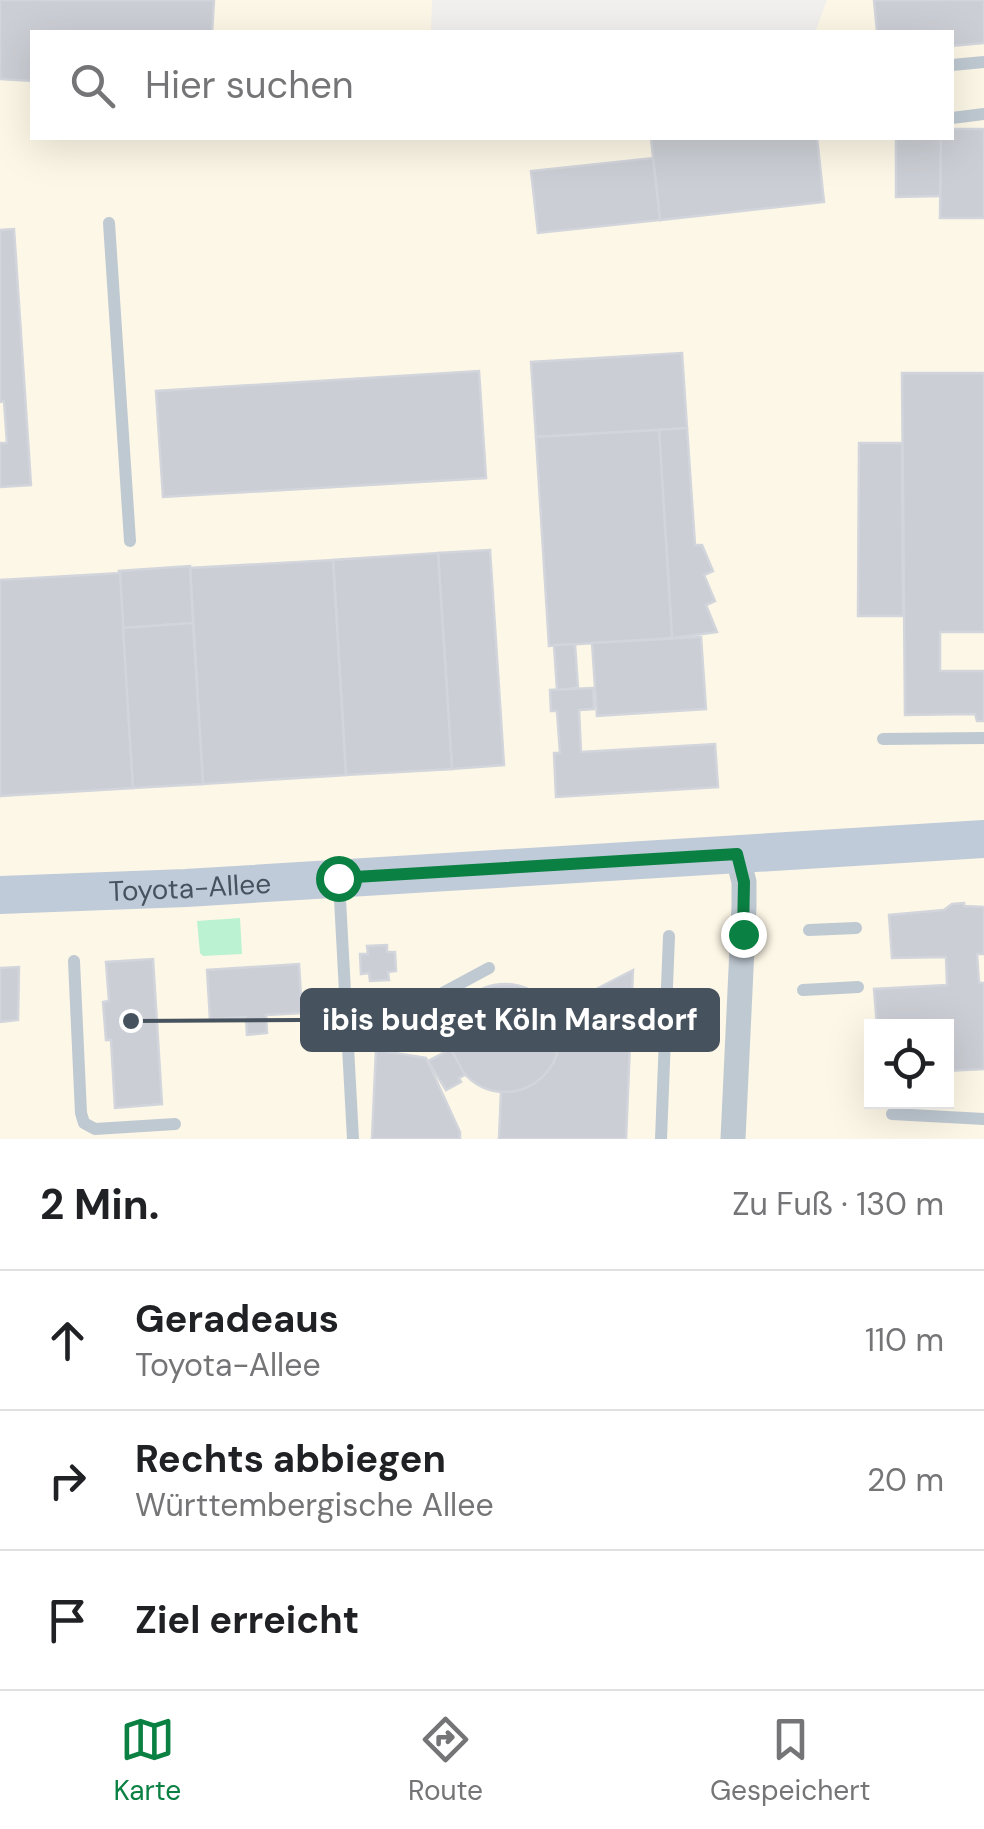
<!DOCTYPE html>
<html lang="de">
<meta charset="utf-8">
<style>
:root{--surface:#fff;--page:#f6f6f6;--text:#202124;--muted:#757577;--line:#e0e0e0;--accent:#0b8043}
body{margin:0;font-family:"DM Sans",sans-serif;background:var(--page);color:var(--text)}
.controls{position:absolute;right:30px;bottom:30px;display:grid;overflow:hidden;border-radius:0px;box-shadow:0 10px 40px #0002}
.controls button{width:90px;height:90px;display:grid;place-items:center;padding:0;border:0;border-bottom:2px solid var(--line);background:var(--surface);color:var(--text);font:50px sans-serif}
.stop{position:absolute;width:30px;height:30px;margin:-22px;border:8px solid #0b8043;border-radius:50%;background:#fff}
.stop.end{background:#0b8043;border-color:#fff;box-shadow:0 2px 10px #0008}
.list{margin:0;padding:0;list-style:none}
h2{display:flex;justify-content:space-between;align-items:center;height:130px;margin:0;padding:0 40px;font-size:42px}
h2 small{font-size:32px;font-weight:400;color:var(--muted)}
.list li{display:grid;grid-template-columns:65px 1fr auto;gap:30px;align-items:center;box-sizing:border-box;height:140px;padding:0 40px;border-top:2px solid var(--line)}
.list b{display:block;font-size:38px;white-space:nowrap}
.list p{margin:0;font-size:32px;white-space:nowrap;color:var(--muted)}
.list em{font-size:32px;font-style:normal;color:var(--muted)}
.icon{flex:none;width:55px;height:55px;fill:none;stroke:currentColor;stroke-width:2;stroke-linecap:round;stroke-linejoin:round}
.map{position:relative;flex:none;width:984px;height:1139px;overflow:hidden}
.search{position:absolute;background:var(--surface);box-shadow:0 10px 40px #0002;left:30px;right:30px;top:30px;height:110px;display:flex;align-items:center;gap:25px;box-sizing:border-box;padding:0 35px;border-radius:0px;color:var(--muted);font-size:38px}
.sheet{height:550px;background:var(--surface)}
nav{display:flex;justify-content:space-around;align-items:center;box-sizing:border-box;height:140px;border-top:2px solid var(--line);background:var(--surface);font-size:28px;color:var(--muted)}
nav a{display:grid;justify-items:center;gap:5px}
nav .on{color:var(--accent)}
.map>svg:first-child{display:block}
</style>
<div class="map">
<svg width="984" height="1139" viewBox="0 0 984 1139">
<rect width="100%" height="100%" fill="#f2efef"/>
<path fill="#fdf7e7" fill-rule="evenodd" d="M0,0H432L431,32H32V138H952V32H815L827,0H984V1139H0ZM872,1026H946V1102H872Z"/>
<path fill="#bbf2d1" d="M240,918L242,954L203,956L200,953L197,921Z"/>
<g fill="#cbced4" stroke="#d2d5db" stroke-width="2.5">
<path d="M0,0H214L212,32H32V81L0,79Z"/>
<path d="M874,0H984V43L952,46V32H877Z"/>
<path d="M952,129H984V218H940L941,138H952Z"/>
<path d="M651,138H817L824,202L660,220Z"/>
<path d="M896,138H941L940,196L896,197Z"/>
<path d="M653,158L660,220L538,233L531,171Z"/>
<path d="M14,229L31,485L0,487V443H7L4,401L0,402V230Z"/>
<path d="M682,353L687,428L536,437L531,362Z"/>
<path d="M479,371L486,478L163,497L156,391Z"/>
<path d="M902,373H984V632H940V671H984V721H977L975,714L905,715Z"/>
<path d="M687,428L695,545H702L713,571L704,575L715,601L706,605L717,632L672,638L659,430Z"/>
<path d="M659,430L672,638L549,646L536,437Z"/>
<path d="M859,443H902L903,616H858Z"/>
<path d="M490,550L504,765L452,769L438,553Z"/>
<path d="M438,553L452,769L346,775L333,560Z"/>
<path d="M333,560L346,775L203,784L190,568Z"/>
<path d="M190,566L193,623L123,628L119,571Z"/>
<path d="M120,573L133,788L0,796V580Z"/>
<path d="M193,623L203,784L133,788L123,628Z"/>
<path d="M701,637L706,709L597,716L592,643Z"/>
<path d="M575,644L578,688L557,690L554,645Z"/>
<path d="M593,688L594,709L579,710L581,752L715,744L718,787L556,797L554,753H560L557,711H551L550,690Z"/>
<path d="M964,903V906L984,907V954H977L979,983H984V1069L946,1071V1026H877L874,989L947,985L946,957L892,958L889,915L944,910L952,904Z"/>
<path d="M387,945V952H395L396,971L388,972L389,980L370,981L369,973L361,974L360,954H368L367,946Z"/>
<path d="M153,959L162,1104L115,1108L111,1040H106L103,1002L109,1001L106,962Z"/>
<path d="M299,964L302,1013L266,1015L267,1033L247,1035L246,1017L210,1019L207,970Z"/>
<path d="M19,967L18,1020L0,1022V968Z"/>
<path d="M633,970L626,1139H499L501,1092L516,1091L535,1083L554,1062L559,1034L552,1012Z"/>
<circle cx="505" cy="1038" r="54"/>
<path d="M451,1049L465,1075L459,1078L461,1082L446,1090L428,1061Z"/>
<path d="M376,1050L426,1058L460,1132V1139H372Z"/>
</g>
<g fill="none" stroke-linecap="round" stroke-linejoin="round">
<g stroke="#bfc9d2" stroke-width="12">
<path d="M952,65L984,62"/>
<path d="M952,118L984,114"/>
<path d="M109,223L130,541"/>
<path d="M883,739L984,738"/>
<path d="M339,881L353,1139"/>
<path d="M809,930L856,928"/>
<path d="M74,961L81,1113L84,1123L95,1129L175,1124"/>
<path d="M803,990L858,987"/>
<path d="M348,1044L489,968"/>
<path d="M892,1114L984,1119"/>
<path d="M661,1139L669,936"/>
</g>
<path stroke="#bfc9d2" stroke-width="25" d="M733,1139L744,906V882L737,854"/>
<path stroke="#c0cbd9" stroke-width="38" id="s1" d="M0,895L186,888L984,839"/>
</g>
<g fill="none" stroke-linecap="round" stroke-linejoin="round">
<path stroke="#0b8043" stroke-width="12" d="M338,878L737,854L744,882L743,934"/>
</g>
<g text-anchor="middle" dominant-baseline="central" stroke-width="10" stroke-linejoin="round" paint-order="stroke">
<g font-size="28" fill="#46525d" stroke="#fff">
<text stroke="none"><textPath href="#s1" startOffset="190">Toyota-Allee</textPath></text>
</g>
</g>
<path fill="none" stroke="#46525d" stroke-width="4" d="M131 1021L302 1020"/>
<circle fill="#46525d" stroke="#fff" stroke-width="4" cx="131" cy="1021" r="10"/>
<rect fill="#46525d" stroke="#46525d" stroke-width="4" x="302" y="990" width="416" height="60" rx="10"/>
<g font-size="30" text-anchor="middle" font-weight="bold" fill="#fff">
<text x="510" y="1030">ibis budget Köln Marsdorf</text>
</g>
</svg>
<div class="controls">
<button><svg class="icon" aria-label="locate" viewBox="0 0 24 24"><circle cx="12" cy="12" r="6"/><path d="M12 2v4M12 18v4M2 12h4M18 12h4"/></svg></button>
</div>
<div class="stop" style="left:338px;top:878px"></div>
<div class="stop end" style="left:743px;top:934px"></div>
<div class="search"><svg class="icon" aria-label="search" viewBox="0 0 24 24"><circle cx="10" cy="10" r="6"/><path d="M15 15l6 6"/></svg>Hier suchen</div>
</div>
<section class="sheet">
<h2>2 Min.<small>Zu Fuß · 130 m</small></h2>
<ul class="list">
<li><svg class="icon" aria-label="ahead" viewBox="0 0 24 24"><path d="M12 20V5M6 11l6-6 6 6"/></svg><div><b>Geradeaus</b><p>Toyota-Allee</p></div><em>110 m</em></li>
<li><svg class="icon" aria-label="right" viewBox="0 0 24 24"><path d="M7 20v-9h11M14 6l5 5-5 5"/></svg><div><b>Rechts abbiegen</b><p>Württembergische Allee</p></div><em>20 m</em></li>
<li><svg class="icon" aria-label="arrive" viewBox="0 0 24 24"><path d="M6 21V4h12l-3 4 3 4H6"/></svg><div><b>Ziel erreicht</b></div></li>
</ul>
</section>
<nav>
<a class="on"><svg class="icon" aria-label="map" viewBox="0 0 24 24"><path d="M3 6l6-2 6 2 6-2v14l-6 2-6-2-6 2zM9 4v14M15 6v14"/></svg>Karte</a>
<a><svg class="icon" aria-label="directions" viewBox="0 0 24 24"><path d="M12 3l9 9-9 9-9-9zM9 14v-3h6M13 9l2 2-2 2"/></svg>Route</a>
<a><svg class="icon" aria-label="saved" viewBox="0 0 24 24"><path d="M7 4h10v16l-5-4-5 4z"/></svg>Gespeichert</a>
</nav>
